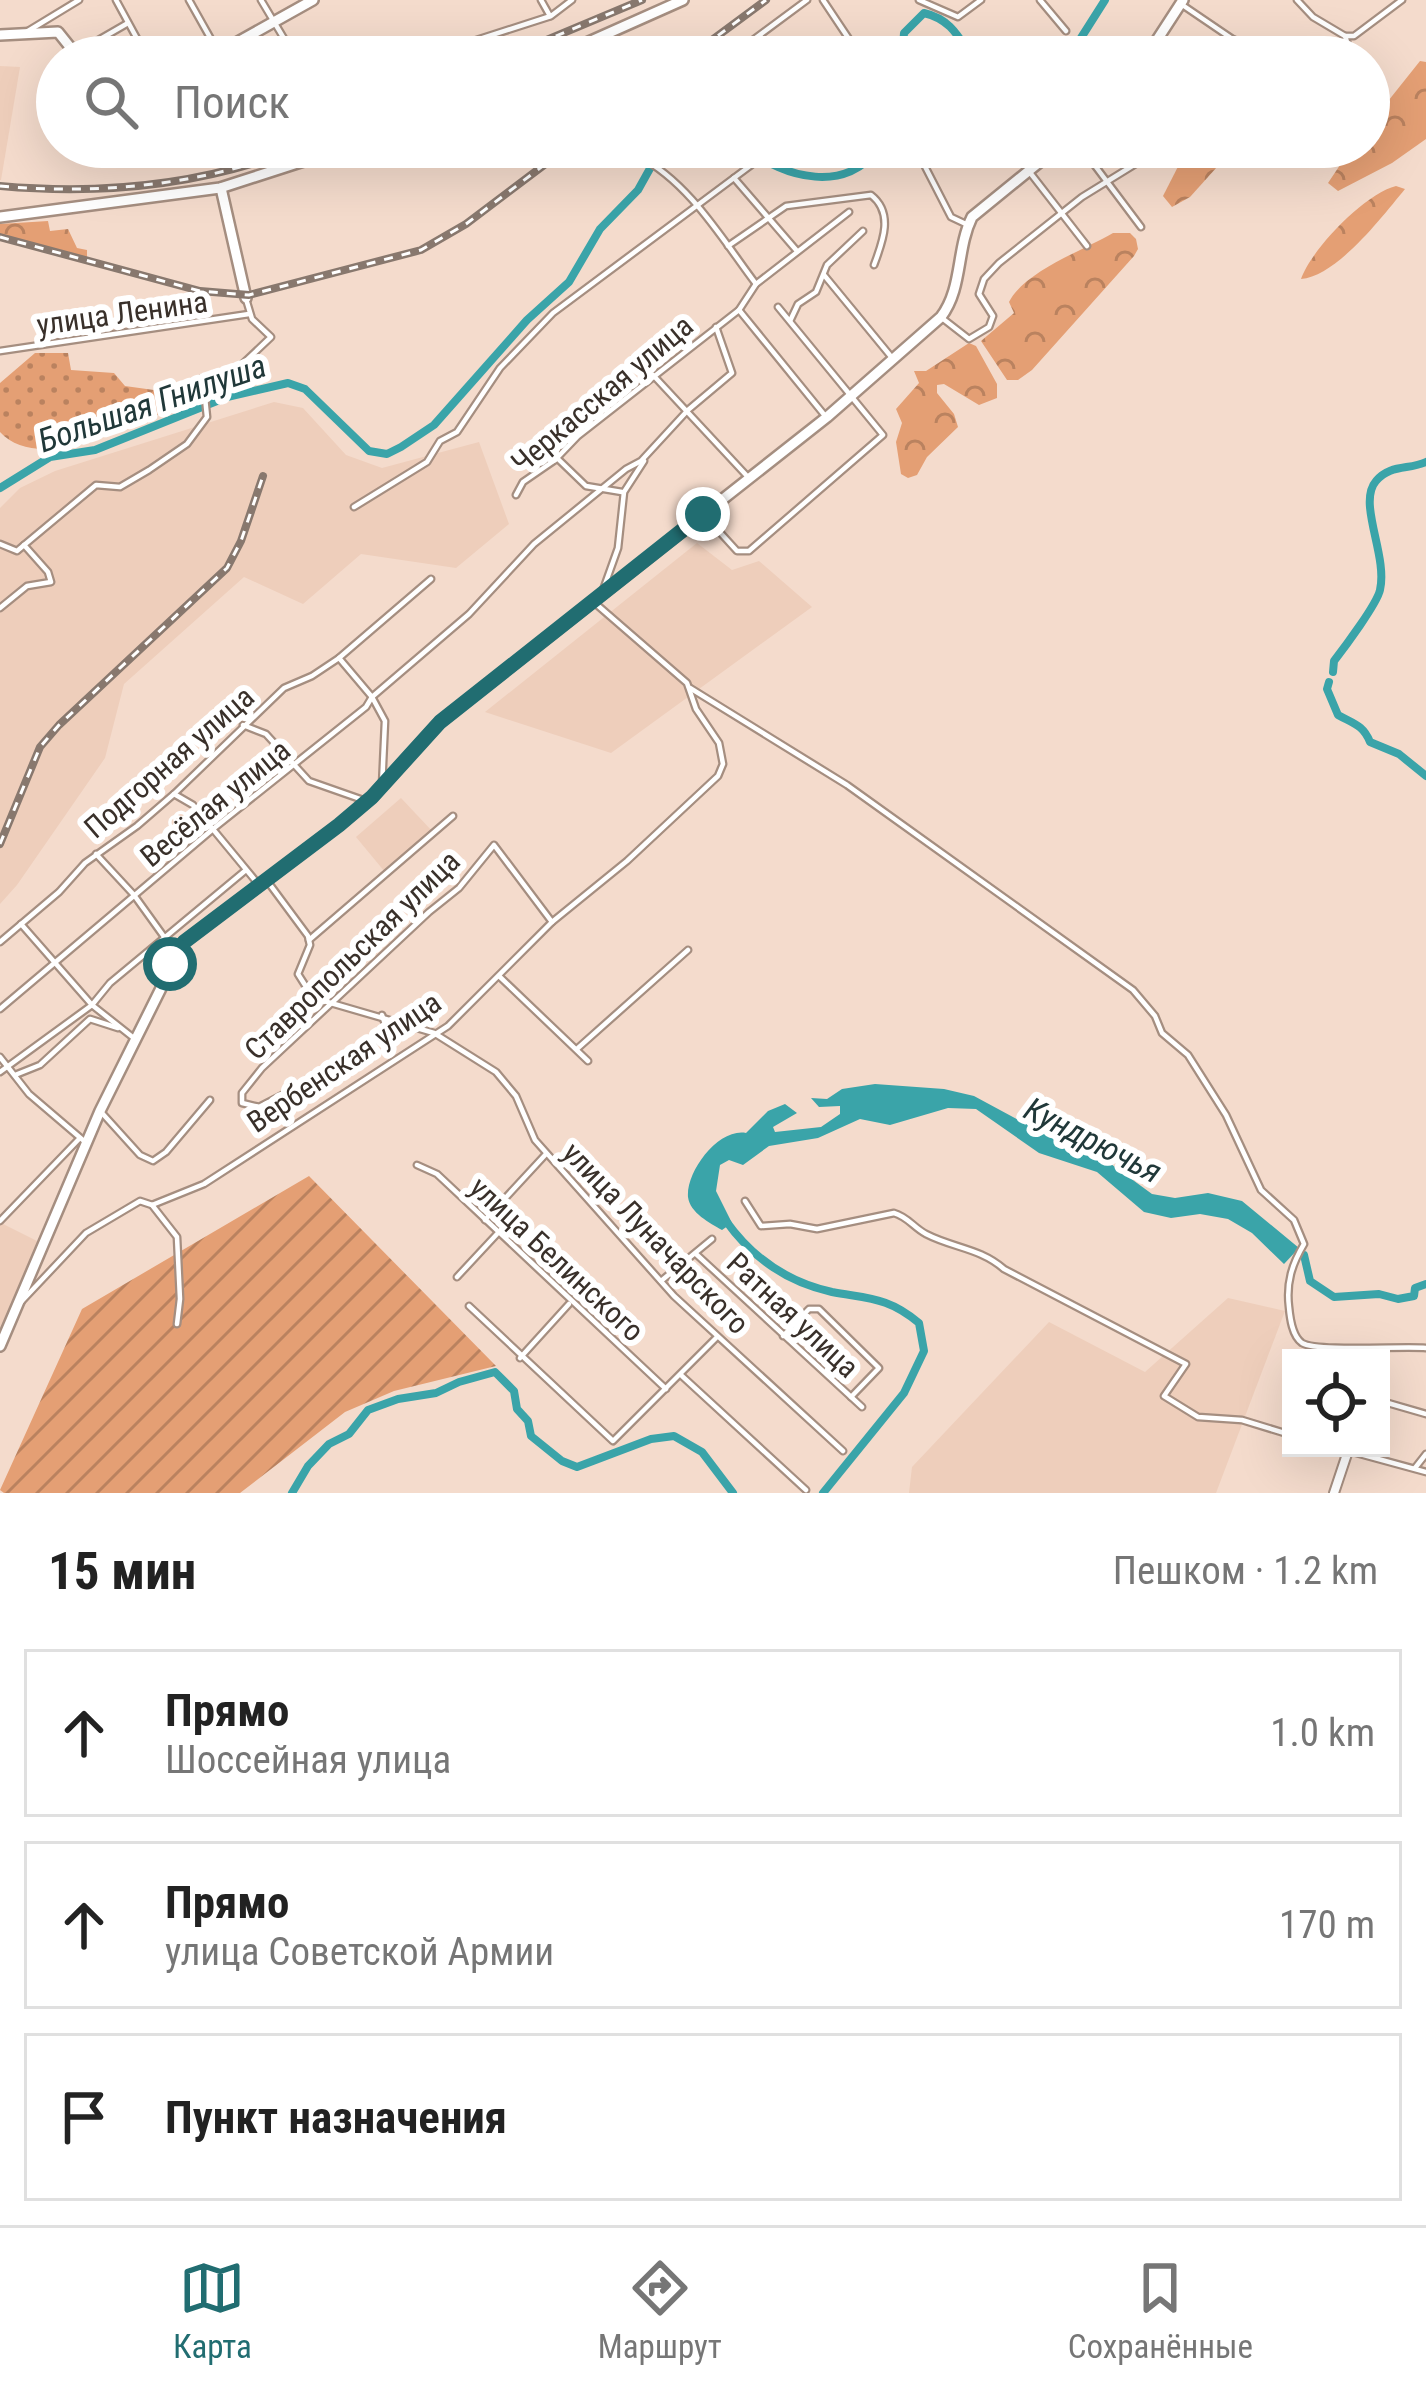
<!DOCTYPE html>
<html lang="ru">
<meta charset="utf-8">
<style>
:root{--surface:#fff;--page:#f2f2f2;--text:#222;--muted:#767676;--line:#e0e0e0;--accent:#216d71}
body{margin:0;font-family:"Roboto Condensed",sans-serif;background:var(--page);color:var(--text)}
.controls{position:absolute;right:36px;bottom:36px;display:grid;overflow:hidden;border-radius:0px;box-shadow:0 12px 48px #0002}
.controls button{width:108px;height:108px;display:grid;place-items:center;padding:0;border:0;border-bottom:3px solid var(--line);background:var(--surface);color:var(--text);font:60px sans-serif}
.stop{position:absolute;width:36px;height:36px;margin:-27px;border:9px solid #216d71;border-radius:50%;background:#fff}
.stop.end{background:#216d71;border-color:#fff;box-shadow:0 3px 12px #0008}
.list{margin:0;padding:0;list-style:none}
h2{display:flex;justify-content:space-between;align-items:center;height:156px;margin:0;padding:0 48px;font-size:51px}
h2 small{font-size:39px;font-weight:400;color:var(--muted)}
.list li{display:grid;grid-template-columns:78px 1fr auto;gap:36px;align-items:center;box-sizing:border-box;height:168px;margin:0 24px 24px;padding:0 24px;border:3px solid var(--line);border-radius:0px}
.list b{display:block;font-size:45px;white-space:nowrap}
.list p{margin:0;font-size:39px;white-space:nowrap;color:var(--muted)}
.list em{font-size:39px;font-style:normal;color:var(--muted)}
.icon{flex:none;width:66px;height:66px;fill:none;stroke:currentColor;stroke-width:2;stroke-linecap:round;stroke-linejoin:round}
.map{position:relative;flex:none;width:1426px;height:1493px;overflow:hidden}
.search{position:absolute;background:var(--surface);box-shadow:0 12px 48px #0002;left:36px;right:36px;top:36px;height:132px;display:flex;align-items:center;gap:30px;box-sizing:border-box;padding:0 42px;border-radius:66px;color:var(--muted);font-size:45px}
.sheet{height:732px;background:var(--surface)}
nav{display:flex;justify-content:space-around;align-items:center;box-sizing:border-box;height:168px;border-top:3px solid var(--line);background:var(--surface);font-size:33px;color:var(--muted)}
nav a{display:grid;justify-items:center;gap:6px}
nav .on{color:var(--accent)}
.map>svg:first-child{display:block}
</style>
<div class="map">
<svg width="1426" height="1493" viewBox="0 0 1426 1493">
<defs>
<pattern id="forest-crowns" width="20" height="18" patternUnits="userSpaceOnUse" patternTransform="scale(3)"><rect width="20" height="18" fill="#e49f74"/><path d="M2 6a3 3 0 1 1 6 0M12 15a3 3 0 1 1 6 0" fill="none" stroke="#ba825f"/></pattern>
<pattern id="park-dots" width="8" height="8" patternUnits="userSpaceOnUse" patternTransform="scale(3)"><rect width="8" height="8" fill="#e49f74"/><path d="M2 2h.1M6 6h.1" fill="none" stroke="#ba825f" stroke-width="1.8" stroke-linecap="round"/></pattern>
<pattern id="garden-furrows" width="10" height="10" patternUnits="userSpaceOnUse" patternTransform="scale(3)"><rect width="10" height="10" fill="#e49f74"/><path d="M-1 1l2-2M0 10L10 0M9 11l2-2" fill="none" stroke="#ba825f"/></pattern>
</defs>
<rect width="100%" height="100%" fill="#f4dbcc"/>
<g fill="#eecebb">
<path d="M0,66L20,67L1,180H0Z"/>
<path d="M274,402L303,408L346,455L382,468L479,442L509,524L456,568L361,554L303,604L244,577L124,684L105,758L17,885L0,904V508L20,488L55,471Z"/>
<path d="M697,543L732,570L759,561L812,607L611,753L485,712Z"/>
<path d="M401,798L432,831L385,872L356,837Z"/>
<path d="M1,1223L41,1243L0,1336V1225Z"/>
<path d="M1228,1298L1285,1311L1216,1493H909L912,1467L1049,1322L1145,1372Z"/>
</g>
<g fill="url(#forest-crowns)">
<path d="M1420,61L1426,62V139L1392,163L1338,191L1328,183L1352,147H1369V125Z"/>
<path d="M1188,147H1235L1190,197L1172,207L1163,196Z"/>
<path d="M1396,186L1405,189C1382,217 1337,276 1301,279C1311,250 1364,194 1396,186Z"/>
<path d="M48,221L50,231L68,229L77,248L87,250V259L0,235V224Z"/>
<path d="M1113,233H1130L1136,239L1138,249L1134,256L1032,370L1018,380H1007L981,341L1014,313L1009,302C1025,271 1082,251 1113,233Z"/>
<path d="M969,343L976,346L997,384V398L979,405L944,384L937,385V393L954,414L958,427L927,457L917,475L908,478L901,474L896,442L902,423L896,409L919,383L914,371H926Z"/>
</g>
<path fill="url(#park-dots)" d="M35,353H68L71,370L114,373L125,386L161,391L167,411C125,429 37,473 0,432V383Z"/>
<path fill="url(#garden-furrows)" d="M309,1176L496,1366L394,1391L345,1412L240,1493H4L0,1490L82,1309Z"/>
<path fill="#3aa4a9" d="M875,1084L944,1089L974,1096L1041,1132L1089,1148L1152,1194L1175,1198L1208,1193L1242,1201L1299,1248L1284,1264L1252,1233L1228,1219L1200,1214L1171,1218L1144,1212L1097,1172L1039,1153L976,1109L948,1108L890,1125L860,1119L818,1138L769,1146L743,1165L729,1160L720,1165L716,1191L732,1223L722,1230C710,1223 690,1213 688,1197C686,1172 718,1128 746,1133L768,1111L785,1104L797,1113L773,1127L775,1132L821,1127L840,1114V1106L819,1107L811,1098L827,1099L842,1089Z"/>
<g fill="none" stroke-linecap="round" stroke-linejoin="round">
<g stroke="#3aa4a9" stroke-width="8">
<path d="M902,57L904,33L924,13C950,19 958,36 972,57"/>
<path d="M1061,57L1079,41L1105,0"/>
<path d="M747,147C782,179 850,194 878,147"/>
<path d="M0,488L50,457L95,450L227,397L288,383L305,389L369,451L387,454L401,447L434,425L527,320L569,282L600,229L638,190L662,147"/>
<path d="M1333,672L1334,661C1344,648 1377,604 1380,590C1388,555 1357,503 1376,481C1390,464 1409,470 1426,462"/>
<path d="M1329,682L1327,689L1338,715C1354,724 1363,725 1370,742L1399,754L1426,776"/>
<path d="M726,1221C753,1259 787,1282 832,1292C869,1299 888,1297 919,1323L924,1351L904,1393L823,1493"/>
<path d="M1304,1255L1310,1281L1334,1297L1379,1294L1398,1299L1414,1296L1415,1288L1426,1284"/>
<path d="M292,1493L308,1466L329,1444L349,1434L368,1410L398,1399L436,1393L459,1382L495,1372L514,1391L517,1409L528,1421L531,1436L562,1461L577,1467L651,1439L674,1436L702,1452L733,1493"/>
</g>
<defs>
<g id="minor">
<path d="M116,0L147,57"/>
<path d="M189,0L221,57"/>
<path d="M261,0L295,57"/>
<path d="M541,0L550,16"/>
<path d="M823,0L861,57"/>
<path d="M919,0L958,17L981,0"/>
<path d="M1040,0L1066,31"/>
<path d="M1297,0L1313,17L1345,36"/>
<path d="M1181,4L1259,57"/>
<path d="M28,31L79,0"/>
<path d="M76,53L128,23"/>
<path d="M424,57L551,16L572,0"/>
<path d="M730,57L807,0"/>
<path d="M1223,57L1235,40"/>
<path d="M1352,57L1345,36H1354L1402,0"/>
<path d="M130,147L136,159L170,147"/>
<path d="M635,147L638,156C689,182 722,239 756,284"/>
<path d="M812,147L821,157"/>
<path d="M915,147L951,217L968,225"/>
<path d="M1081,147L1141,227"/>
<path d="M768,151L773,147"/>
<path d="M1028,170L1087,246"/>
<path d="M734,178L797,251"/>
<path d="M728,246L786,206L871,195C894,213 883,241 874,265"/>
<path d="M824,275L893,359"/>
<path d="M739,310L826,417"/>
<path d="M942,318L969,339L989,327L993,316L979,294L984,279L999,263L1082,197L1163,147"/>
<path d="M790,321L798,304L816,292L827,265L863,231"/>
<path d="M0,351L249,314"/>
<path d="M653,375L747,476"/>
<path d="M557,458L586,486L622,492"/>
<path d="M516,495L523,482L555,460L578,436L739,310L756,284L849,212"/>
<path d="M354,507L427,462L440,441L457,432L500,368L553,313L754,163"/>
<path d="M706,517L737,551H749L883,435L778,307"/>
<path d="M0,544L17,551L96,485L120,487L149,470L187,444L207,417L203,378L232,374L271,337L252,319L246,299"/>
<path d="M603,590L618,548L624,492L644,461"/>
<path d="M0,608L27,586L51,582L48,572L24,545"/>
<path d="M339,658L372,697L385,721L382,786"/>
<path d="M690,688L847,785L1133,990L1155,1016L1162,1033L1188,1055L1226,1115L1261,1190L1294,1220L1304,1244C1292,1264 1286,1283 1289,1307C1290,1318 1292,1336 1302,1343C1317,1352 1402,1346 1426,1348"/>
<path d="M243,725L266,734L309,781L366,801"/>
<path d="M174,794L193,805L259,885"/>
<path d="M96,854L134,895L175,952"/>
<path d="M268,882L308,936L310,945L298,974L310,993L324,1001L434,1033L496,1072L516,1096L535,1140L674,1296L843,1451"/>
<path d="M21,924L92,1005L135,1039"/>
<path d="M309,940L453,816"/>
<path d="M0,942L59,892L85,863L137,826L174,794L284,688L312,676L339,658L431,579"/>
<path d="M499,976L588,1061"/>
<path d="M0,1009L213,829L366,707L372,697L469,614L534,544L626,469L641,461L688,410L732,373L716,327"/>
<path d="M382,1015L386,1027L383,1035L327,1072L259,1107L242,1103V1093L262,1068L429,912L459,888L494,845L552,922"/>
<path d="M578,1048L688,950"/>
<path d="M0,1057L29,1094L84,1141"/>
<path d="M0,1072L92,1005L110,983L246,870"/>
<path d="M15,1075L40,1065L90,1019L118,1028"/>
<path d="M102,1113L140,1155L153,1161L166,1152L210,1100"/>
<path d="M417,1165L437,1174L666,1389"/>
<path d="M745,1201L761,1226L790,1224L817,1229L894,1213C908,1217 913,1227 926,1234C953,1248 980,1248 1004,1269L1186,1364L1164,1396L1198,1417L1242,1420L1291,1435"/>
<path d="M152,1205L177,1237L180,1299L177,1324"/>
<path d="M485,1220L546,1154"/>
<path d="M0,1221L79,1139"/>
<path d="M696,1254L862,1407"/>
<path d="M457,1277L497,1234"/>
<path d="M661,1281L712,1239"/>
<path d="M21,1302L86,1233L140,1201L152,1205L204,1184L448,1026L552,922L627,861L718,776L723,764L719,743L696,709L687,683L596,604"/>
<path d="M469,1306L613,1441L717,1337"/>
<path d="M783,1336L809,1309H819L879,1368L851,1397"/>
<path d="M520,1358L569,1304"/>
<path d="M682,1376L806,1490"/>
<path d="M1381,1401L1426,1414"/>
<path d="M1338,1448L1426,1472"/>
<path d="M1415,1468L1426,1454"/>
</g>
<path id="tertiary" d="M1334,1493L1348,1451"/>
<g id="secondary">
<path d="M0,35L58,32L78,57"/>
<path d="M211,57L313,0"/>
<path d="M555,57L683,0"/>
<path d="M1146,57L1183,0"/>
<path d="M221,188L246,298"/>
<path d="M0,217L220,188L347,147"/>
<path d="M0,1346L100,1111L184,942L339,825L372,797L440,722L827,417L941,317C963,288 956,250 972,217L1058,147"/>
</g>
</defs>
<use href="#minor" stroke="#a58e80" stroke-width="9"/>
<use href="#tertiary" stroke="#a58e80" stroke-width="12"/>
<use href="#secondary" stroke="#a58e80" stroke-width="14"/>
<use href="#minor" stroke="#fff" stroke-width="4.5"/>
<use href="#tertiary" stroke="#fff" stroke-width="8"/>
<use href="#secondary" stroke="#fff" stroke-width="9"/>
<defs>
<g id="rail">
<path d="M506,57L642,0"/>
<path d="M689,57L766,0"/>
<path d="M0,186C101,195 205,185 300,147"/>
<path d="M0,237L200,291L249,295L421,250L466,224L568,147"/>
<path d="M0,844L40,747L59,725L227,568L241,541L263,476"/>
</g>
</defs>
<use href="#rail" stroke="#88786e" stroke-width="8"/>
<use href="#rail" stroke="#fff" stroke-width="3" stroke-dasharray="9" stroke-linecap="butt"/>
</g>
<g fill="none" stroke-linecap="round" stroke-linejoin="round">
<path stroke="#216d71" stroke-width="15" d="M170,964L184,942L339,825L372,797L440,722L703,514"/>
</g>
<g text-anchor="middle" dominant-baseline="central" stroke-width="12" stroke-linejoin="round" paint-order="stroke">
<g font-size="30" fill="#39302a" stroke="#fff">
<text transform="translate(122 313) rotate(-8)">улица Ленина</text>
<text transform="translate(602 394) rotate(-40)">Черкасская улица</text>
<text transform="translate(169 762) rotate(-41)">Подгорная улица</text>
<text transform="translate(215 803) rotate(-39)">Весёлая улица</text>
<text transform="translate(352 955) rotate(-44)">Ставропольская улица</text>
<text transform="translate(344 1062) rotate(-34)">Вербенская улица</text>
<text transform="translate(656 1238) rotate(46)">улица Луначарского</text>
<text transform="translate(557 1259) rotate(43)">улица Белинского</text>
<text transform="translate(793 1315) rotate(43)">Ратная улица</text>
</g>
<g font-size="33" font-style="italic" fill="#203839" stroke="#fff">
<text transform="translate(152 403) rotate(-19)">Большая Гнилуша</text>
<text transform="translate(1093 1140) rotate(27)">Кундрючья</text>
</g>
</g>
</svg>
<div class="controls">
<button><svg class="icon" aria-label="locate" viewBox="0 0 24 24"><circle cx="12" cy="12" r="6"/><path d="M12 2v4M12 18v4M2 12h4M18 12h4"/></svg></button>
</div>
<div class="stop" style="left:170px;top:964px"></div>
<div class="stop end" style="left:703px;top:514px"></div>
<div class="search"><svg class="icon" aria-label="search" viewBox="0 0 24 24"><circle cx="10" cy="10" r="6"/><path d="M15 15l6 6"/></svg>Поиск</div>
</div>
<section class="sheet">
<h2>15 мин<small>Пешком · 1.2 km</small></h2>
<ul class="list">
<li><svg class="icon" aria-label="ahead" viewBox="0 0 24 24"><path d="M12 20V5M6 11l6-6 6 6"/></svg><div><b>Прямо</b><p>Шоссейная улица</p></div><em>1.0 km</em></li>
<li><svg class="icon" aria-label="ahead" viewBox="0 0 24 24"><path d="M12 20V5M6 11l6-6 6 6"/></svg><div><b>Прямо</b><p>улица Советской Армии</p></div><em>170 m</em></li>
<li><svg class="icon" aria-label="arrive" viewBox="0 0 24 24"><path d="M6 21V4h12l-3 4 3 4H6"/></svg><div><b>Пункт назначения</b></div></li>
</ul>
</section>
<nav>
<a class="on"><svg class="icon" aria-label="map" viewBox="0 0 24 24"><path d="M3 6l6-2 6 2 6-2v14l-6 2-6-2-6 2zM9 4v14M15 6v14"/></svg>Карта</a>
<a><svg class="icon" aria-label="directions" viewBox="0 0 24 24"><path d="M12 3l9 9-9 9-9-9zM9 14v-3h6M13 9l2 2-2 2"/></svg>Маршрут</a>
<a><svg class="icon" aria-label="saved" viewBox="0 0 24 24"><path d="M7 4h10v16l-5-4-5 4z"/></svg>Сохранённые</a>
</nav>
